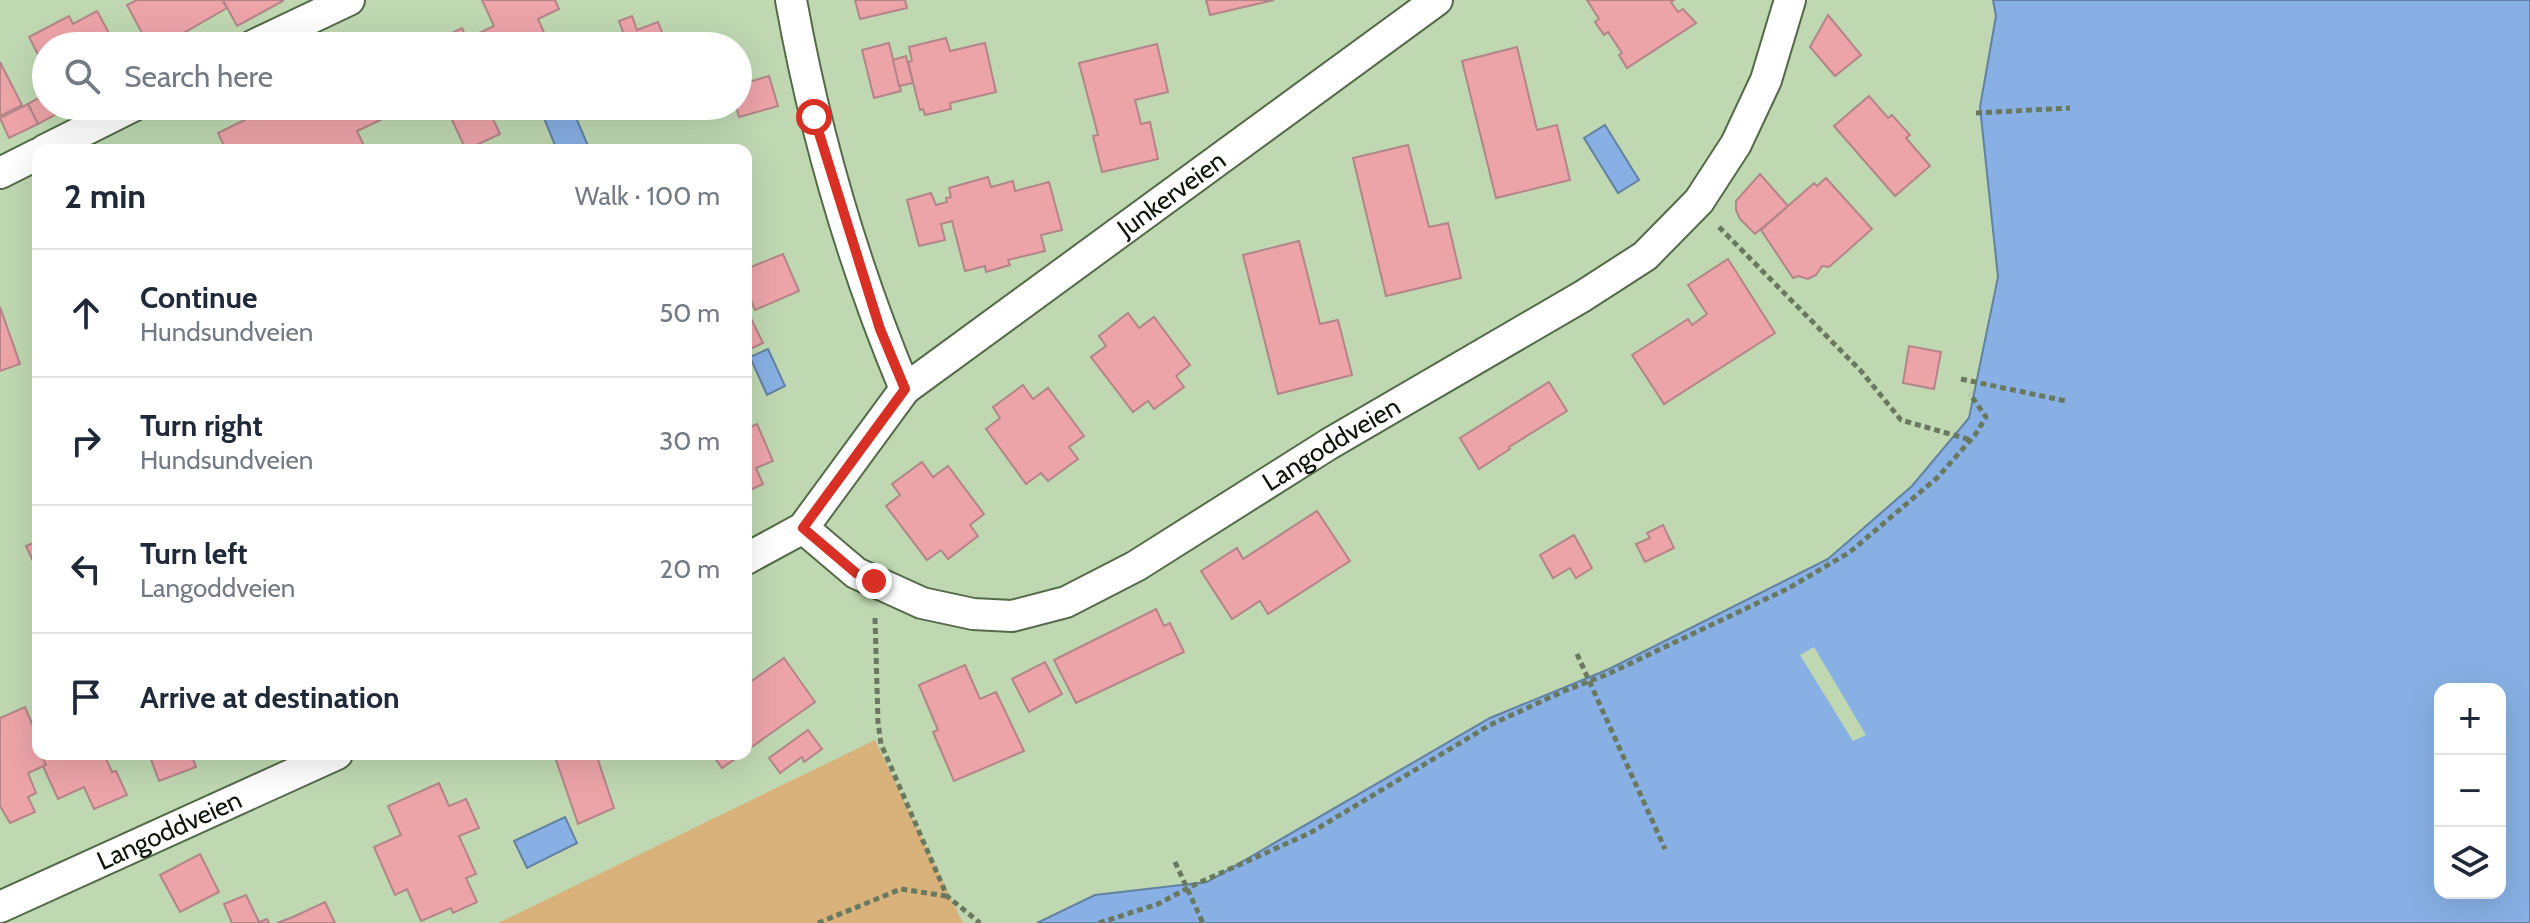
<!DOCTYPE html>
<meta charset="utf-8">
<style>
:root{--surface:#fff;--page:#f2f2f3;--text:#1f2937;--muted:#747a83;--line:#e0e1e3}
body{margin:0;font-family:Cabin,sans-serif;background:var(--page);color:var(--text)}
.controls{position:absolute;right:24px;bottom:24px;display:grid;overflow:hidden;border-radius:16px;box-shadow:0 8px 32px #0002}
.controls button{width:72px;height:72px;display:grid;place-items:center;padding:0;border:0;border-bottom:2px solid var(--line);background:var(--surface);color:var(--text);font:40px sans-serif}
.stop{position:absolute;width:24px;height:24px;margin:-18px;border:6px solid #d93025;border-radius:50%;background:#fff}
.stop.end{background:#d93025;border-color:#fff;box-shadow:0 2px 8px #0008}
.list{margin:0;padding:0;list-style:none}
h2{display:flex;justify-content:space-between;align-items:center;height:104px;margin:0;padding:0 32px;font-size:34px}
h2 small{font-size:26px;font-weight:400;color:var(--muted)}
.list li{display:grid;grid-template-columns:52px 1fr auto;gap:24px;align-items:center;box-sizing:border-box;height:128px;padding:0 32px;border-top:2px solid var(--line)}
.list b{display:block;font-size:30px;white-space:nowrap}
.list p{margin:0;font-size:26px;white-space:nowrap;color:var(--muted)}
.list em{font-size:26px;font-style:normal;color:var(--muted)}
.icon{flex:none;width:44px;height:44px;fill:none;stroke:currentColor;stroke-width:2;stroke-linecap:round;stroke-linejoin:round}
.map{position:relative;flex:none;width:2530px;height:923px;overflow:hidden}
.search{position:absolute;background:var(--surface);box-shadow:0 8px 32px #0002;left:32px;top:32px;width:720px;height:88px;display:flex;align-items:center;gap:20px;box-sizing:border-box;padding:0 28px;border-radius:44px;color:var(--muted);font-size:30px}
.panel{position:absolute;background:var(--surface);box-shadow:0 8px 32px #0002;left:32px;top:144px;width:720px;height:616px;border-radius:16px}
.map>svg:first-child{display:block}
</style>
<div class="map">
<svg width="2530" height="923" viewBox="0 0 2530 923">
<rect width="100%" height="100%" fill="#bfd8b2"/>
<path fill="#d9b17b" d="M875,740L963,923H498Z"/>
<g fill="#88b0e4" stroke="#6382a2" stroke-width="2" fill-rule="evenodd">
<path d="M1993,0H2530V923H1037L1095,895L1207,882L1490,718L1609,669L1828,559L1912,486L1969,418L1998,277L1980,107L1996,16ZM2440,689H2500V893H2440Z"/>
<path d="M539,106H571L589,148L557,150Z"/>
<path d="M1605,125L1639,180L1618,193L1584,138Z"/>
<path d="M768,349L785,386L767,395L750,357Z"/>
<path d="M565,817L577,843L527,868L514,841Z"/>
</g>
<path fill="#bfd8b2" d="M1814,647L1866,735L1853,741L1800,655Z"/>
<g fill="#eda4a9" stroke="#b38587" stroke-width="2">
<path d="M137,0H222L227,8L180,35L179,33L156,46H149L127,5Z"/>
<path d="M223,0H283V1L237,26Z"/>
<path d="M482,0H555L559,9L538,19L550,46H432L431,43L462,28L467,39L494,26Z"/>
<path d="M855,0H905L907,8L860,19Z"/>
<path d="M1206,0H1274L1210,15Z"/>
<path d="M1587,0H1674L1671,2L1678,12L1683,9L1696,23L1627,68L1619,55L1622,53L1608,32L1604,35L1595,22L1599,19Z"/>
<path d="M97,11L116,46H46V70L29,37L69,16L73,24Z"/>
<path d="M1828,15L1861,55L1835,76L1810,47Z"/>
<path d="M632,16L637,30L658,22L667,45L628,46L619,21Z"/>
<path d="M946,38L950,51L985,43L996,92L950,103L951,109L925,115L923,109L920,110L908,62L912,61L909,47Z"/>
<path d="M889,43L901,91L874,98L862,50Z"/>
<path d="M1157,44L1168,92L1135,100L1141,124L1150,122L1158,159L1102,172L1093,136L1098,135L1079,63Z"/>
<path d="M1517,47L1537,130L1557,125L1570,180L1496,198L1462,61Z"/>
<path d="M906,56L913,83L899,86L893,60Z"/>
<path d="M0,62L22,105L0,116Z"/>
<path d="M769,76L778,106L739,117L736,106H738V85Z"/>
<path d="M46,94V106H64L66,109L38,124L28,104Z"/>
<path d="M1869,96L1888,118L1892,115L1910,135L1906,138L1930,166L1895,196L1834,126Z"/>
<path d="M28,104L38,124L9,138L0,118Z"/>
<path d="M273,106H304L307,112L318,106H385L389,116L357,131L366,150H226L218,133Z"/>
<path d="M487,106L500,134L466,150L446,107Z"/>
<path d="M1408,145L1429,227L1448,223L1461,278L1386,296L1353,158Z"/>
<path d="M1760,174L1788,206L1755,234L1740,219L1736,210V201Z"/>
<path d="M988,177L991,187L1013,181L1015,191L1049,182L1062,230L1041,235L1045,251L1008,260L1010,265L986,272L985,266L965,271L952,221L941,224L945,240L919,246L907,200L931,193L936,205L947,202L946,198L951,197L949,188Z"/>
<path d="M1826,178L1872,229L1829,267L1822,266L1816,275L1808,279L1798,276L1793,278L1761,230L1814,183L1817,186Z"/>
<path d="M1299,241L1320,324L1338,320L1352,375L1278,394L1243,255Z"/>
<path d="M783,254L799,291L755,310L746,288V269Z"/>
<path d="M1728,259L1775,333L1664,404L1632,355L1688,319L1692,325L1707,314L1688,285Z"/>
<path d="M0,307L20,364L0,371Z"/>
<path d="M746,308L763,343L746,351Z"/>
<path d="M1128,313L1139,328L1154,317L1190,365L1176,376L1184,387L1154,409L1148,401L1133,412L1091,357L1106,346L1099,336Z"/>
<path d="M1909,346L1941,352L1934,389L1903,383Z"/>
<path d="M1549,382L1567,411L1509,447L1510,449L1479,469L1460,438Z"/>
<path d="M1023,385L1033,399L1048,388L1084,436L1069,447L1078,459L1048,481L1041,473L1026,484L986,429L1000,418L993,407Z"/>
<path d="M757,424L773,461L756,468L763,484L746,492V429Z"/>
<path d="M922,462L933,477L948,466L984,514L970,525L978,536L948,559L941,550L927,560L886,506L900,495L892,484Z"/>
<path d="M1317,511L1350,561L1268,614L1260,601L1232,619L1201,571L1237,548L1243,559Z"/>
<path d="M1663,525L1674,548L1645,562L1636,544L1650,538L1647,533Z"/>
<path d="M1574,535L1592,568L1576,578L1570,568L1553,578L1540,555Z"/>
<path d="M38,541V562L34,563L26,546Z"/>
<path d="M1156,609L1164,626L1170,623L1184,652L1076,703L1054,660Z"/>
<path d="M784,658L815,702L746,751V685Z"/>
<path d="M1045,662L1062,694L1029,712L1012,679Z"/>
<path d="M965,665L980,699L996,692L1024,751L954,781L933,732L938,730L919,685Z"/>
<path d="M25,707L38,738L35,741L38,754H41L46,765L28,773L36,793L28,797L35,812L10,823L0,806V718Z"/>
<path d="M808,730L822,749L804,762L802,757L780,773L769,758Z"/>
<path d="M41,754H104L112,772L116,771L127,795L94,809L84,787L58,799L43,766L46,765Z"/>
<path d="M149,754H191L196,767L159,781Z"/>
<path d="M554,754H596L614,808L578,824Z"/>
<path d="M712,754H742L722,768Z"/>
<path d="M439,783L449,806L466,799L479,828L459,836L476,874L466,878L477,902L453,913L451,908L421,921L407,889L395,895L374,847L401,835L388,806Z"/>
<path d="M200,854L219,892L180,912L160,875Z"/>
<path d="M246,895L259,922L267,919L269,923H232L224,904Z"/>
<path d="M325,902L335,923H277L293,917Z"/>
</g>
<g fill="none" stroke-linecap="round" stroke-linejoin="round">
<defs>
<g id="street">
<path d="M252,46L349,0"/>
<path d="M45,150L133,106"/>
<path d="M0,173L38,154"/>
<path id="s1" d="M905,389L1437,0"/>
<path id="s2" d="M803,528L856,573L922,603L973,614L1012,616L1066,602L1136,566L1329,444L1583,296L1645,256L1699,201L1736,144L1766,80L1790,0"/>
<path d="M746,559L803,528L905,389C853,265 815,133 791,0"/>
<path id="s3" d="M0,907L337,754"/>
</g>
</defs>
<use href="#street" stroke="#546a49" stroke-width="34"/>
<g stroke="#68795f" stroke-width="5" stroke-dasharray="6 4" stroke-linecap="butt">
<path d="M1976,113L2070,108"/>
<path d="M1719,227L1861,371L1901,420L1971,440"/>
<path d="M1961,379L2066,401"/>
<path d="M875,618L878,722L881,744L947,896L980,923"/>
<path d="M1577,654L1665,849"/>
<path d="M1175,862L1203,923"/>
<path d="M818,923L901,889L946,896"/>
<path d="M1099,923L1158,904L1192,886L1310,833L1490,725L1564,691L1608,674L1789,588L1850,552L1938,477L1975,435L1986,417L1970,394"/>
</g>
<use href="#street" stroke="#fff" stroke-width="30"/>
</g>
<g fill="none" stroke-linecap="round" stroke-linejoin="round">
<path stroke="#d93025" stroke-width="10" d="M814,117L880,329L905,389L803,528L856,573L874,581"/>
</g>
<g text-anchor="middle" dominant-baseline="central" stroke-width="8" stroke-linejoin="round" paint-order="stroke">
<g font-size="26" fill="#0c1508" stroke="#cce5bf">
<text stroke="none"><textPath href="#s1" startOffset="330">Junkerveien</textPath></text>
<text stroke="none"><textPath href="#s2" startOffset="598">Langoddveien</textPath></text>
<text stroke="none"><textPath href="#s3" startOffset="186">Langoddveien</textPath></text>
</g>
</g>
</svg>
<div class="controls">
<button>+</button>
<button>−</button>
<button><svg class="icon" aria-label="layers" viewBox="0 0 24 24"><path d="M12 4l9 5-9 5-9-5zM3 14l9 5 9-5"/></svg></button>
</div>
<div class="stop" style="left:814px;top:117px"></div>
<div class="stop end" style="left:874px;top:581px"></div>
<div class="search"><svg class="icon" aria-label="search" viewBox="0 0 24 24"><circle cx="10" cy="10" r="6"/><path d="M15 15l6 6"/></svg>Search here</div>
<section class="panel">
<h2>2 min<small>Walk · 100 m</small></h2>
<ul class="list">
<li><svg class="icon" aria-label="ahead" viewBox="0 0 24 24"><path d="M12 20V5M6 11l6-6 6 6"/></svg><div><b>Continue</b><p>Hundsundveien</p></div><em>50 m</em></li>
<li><svg class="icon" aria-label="right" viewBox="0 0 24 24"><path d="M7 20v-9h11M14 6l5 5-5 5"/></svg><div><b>Turn right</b><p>Hundsundveien</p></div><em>30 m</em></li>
<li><svg class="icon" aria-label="left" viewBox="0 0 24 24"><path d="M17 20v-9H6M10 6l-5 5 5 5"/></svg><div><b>Turn left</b><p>Langoddveien</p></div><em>20 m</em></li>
<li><svg class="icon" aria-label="arrive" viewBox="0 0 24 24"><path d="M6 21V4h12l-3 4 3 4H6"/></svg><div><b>Arrive at destination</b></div></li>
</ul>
</section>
</div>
